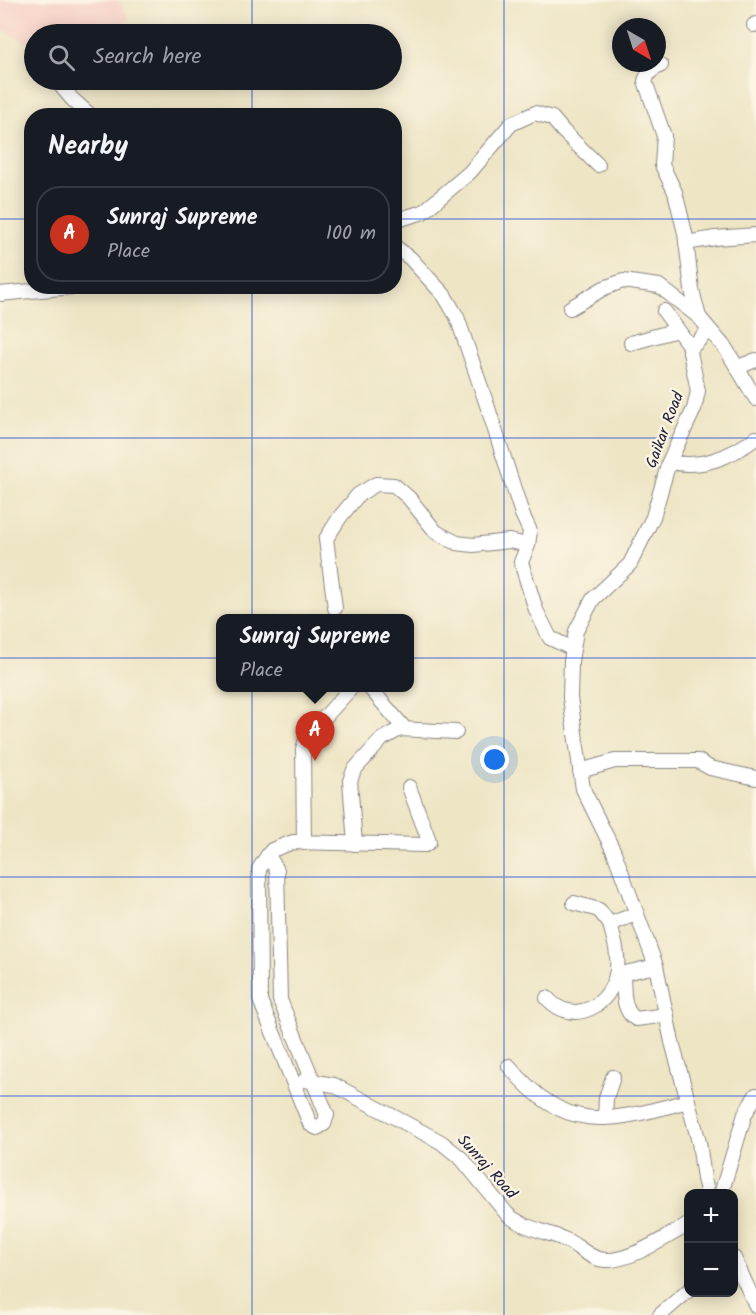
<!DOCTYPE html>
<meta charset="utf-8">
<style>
:root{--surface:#171b24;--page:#20242c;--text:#f1f3f6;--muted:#9ea1a6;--line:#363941;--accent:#c8321e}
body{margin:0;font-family:Kalam,sans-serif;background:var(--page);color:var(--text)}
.controls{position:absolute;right:18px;bottom:18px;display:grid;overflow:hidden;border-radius:12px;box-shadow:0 3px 15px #0003}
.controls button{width:54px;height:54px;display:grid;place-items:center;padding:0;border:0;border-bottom:2px solid var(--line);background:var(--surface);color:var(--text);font:30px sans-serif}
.compass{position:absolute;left:612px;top:18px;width:54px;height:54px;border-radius:50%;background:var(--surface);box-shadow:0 3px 15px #0003;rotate:141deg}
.you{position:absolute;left:495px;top:760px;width:21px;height:21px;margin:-15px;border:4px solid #fff;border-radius:50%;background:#1a73e8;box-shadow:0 0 0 9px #1a73e833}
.badge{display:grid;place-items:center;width:39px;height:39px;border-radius:50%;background:var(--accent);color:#fff;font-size:20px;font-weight:700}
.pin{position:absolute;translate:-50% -50px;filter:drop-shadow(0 2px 3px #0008)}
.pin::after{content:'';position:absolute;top:32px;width:21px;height:18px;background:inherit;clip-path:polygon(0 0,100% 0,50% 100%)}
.popup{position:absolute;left:216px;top:614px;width:198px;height:78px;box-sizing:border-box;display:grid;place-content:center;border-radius:12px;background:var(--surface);filter:drop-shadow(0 2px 4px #0005);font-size:20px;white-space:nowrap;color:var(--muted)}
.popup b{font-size:22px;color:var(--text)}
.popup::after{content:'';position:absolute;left:50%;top:100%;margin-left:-12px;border:12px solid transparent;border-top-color:var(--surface)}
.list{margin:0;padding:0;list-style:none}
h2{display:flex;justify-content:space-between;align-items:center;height:78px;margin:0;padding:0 24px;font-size:26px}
h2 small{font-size:20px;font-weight:400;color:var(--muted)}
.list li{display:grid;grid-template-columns:39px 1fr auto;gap:18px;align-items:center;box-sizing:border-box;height:96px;margin:0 12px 12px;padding:0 12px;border:2px solid var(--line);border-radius:24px}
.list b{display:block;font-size:22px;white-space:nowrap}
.list p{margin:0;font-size:20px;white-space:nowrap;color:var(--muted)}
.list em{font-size:20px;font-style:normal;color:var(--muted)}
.icon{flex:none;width:33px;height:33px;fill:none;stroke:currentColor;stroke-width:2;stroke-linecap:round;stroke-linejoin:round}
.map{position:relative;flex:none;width:756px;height:1315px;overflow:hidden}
.search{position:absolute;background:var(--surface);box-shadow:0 3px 15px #0003;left:24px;top:24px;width:378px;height:66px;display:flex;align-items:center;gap:15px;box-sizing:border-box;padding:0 21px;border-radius:33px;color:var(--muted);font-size:22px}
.panel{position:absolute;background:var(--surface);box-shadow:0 3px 15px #0003;left:24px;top:108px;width:378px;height:186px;border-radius:24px}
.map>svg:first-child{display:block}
</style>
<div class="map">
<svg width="756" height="1315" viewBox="0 0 756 1315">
<rect width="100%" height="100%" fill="#fcf5e5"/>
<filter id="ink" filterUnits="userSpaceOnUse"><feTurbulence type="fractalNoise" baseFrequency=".0167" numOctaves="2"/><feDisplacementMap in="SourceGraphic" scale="12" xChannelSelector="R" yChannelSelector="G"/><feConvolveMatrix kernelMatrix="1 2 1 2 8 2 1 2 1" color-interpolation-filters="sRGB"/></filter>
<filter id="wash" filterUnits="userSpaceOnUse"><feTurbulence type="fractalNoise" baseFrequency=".008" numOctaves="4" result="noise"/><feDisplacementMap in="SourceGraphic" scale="24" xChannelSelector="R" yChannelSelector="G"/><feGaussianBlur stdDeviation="1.35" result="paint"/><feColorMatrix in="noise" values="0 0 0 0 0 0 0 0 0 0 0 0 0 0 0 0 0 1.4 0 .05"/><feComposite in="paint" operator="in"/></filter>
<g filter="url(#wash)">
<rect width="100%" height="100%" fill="#eee5c5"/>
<path fill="#f7d1c7" d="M0,0H118L130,18L104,34H34V47L0,28Z"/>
</g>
<g filter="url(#ink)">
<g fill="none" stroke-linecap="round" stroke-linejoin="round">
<defs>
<g id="minor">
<path d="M754,25L756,24"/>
<path d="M661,65C653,69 648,72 645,81L664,136L662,165L675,192L685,233L692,290L699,317L726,349L756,399"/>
<path d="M56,80L72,99L91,116"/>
<path d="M394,221L423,212L470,172L511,124L535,113L552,118L563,131L598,165"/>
<path d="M686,243L715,238L756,235"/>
<path d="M394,246L410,258L444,295L457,317L488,408L522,514L530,531L528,545L521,562L536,610L550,638L573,649"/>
<path d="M0,294L82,286"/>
<path d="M570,308L604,288L623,281L659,286L699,317"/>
<path d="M664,311L691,348"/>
<path d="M631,343L677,330"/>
<path d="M738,367L756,360"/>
<path d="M669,462C702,469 730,457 756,438"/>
<path d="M335,608L326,539L340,517L358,495L376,484L394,485L409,498L436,532L457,543L473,545L509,541L528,545"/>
<path d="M370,688L405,729"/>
<path d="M580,771L615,761H698L710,768L756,778"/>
<path d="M304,843L303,749L307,737L351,688"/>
<path d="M355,844L350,781L354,770L382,739L400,729L456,732"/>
<path d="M268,855L277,870L280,1000L327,1115L324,1124L317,1128L310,1124L260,1000L259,869Z"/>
<path d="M268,855L272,850L293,842L425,845L429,842L428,838L409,787"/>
<path d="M574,903L599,910L610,924"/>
<path d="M656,966L625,973L623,976C624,991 622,1011 636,1019L667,1015"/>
<path d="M547,998C574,1028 612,1005 617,970C619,954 614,940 610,924L636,914"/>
<path d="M509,1066C567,1136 610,1122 688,1101"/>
<path d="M305,1080L334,1085L441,1142L462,1159L507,1214C524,1229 546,1231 566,1240C577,1245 587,1256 599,1259C624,1266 665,1237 688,1225"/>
<path d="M605,1118L606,1098L613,1077"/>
<path d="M708,1194L704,1179L699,1142L672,1042L656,966L614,852L583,789L570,698L571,661L576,631L593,599L630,564L653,517L669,462L694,409L698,391L690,352L691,348L709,330"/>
<path d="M721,1194L745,1114L756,1095"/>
<path d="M734,1258L756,1306"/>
<path d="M660,1315L688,1291"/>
</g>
</defs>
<use href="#minor" stroke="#888480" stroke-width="16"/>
<use href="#minor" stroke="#fff" stroke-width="14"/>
</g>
</g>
<path fill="none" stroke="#1d4ed8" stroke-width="1.5" stroke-opacity="0.55" d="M252,0V34M504,0V1315M252,80V116M0,219H32M394,219H756M252,286V1315M0,438H756M0,658H756M0,877H756M0,1096H756"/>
<g text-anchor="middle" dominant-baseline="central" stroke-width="4.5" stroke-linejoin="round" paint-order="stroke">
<g font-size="16" fill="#22223b" stroke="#fcf5e5">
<text transform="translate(665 430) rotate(-69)">Gaikar Road</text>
<text transform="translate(487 1167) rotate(48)">Sunraj Road</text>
</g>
</g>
</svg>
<div class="controls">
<button>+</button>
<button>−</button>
</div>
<svg class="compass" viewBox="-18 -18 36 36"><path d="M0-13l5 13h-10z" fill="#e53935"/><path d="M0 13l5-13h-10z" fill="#9ea1a6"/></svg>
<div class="you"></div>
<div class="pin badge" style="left:315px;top:761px">A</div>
<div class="popup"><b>Sunraj Supreme</b>Place</div>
<div class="search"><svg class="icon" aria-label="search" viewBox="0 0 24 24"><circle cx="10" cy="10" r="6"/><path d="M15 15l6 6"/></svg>Search here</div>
<section class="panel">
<h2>Nearby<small></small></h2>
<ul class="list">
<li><span class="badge">A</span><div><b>Sunraj Supreme</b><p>Place</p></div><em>100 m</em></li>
</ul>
</section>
</div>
